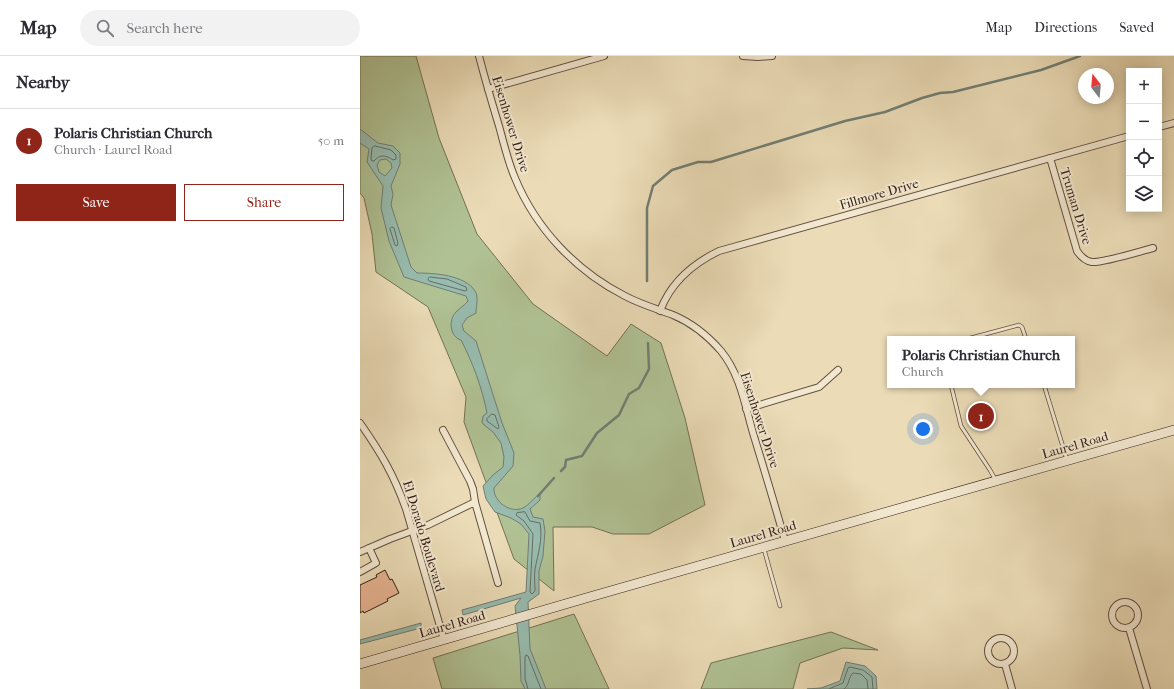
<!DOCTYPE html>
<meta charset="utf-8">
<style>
:root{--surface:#fff;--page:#f2f2f3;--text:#2b2b33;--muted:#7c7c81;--line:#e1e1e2;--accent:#8f2418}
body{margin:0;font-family:"IM FELL French Canon",serif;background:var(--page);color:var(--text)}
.controls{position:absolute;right:12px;top:12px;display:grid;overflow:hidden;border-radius:0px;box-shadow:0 2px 10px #0003}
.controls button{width:36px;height:36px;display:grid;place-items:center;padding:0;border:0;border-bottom:1px solid var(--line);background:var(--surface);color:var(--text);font:20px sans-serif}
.compass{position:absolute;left:718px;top:12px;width:36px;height:36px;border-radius:50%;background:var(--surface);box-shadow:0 2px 10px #0003;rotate:344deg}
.you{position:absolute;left:563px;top:373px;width:14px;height:14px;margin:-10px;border:3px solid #fff;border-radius:50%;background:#1a73e8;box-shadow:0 0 0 6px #1a73e833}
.badge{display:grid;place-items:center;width:26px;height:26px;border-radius:50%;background:var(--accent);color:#fff;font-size:13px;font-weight:700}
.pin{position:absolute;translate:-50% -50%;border:2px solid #fff;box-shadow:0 1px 4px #0006}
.popup{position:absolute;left:527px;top:280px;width:188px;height:52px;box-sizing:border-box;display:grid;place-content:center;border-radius:0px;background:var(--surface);filter:drop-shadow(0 1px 3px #0005);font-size:13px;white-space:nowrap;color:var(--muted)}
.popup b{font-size:15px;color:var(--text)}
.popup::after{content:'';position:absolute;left:50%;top:100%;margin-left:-8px;border:8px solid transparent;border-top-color:var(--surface)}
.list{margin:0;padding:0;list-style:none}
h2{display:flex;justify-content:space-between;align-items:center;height:52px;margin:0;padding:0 16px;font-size:17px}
h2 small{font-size:13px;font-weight:400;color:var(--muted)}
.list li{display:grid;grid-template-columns:26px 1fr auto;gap:12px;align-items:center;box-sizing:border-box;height:64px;padding:0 16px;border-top:1px solid var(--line)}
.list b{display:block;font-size:15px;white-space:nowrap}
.list p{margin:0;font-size:13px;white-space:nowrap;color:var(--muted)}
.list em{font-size:13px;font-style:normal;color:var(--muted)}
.actions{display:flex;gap:8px;padding:12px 16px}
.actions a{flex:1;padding:9px 0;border:1px solid var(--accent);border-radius:0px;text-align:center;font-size:14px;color:var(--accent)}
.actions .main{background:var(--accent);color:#fff}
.icon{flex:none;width:22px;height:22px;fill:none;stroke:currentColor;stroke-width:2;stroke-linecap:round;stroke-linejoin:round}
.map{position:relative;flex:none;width:814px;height:633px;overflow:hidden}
header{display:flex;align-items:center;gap:24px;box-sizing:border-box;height:56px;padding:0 20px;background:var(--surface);border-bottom:1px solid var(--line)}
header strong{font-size:19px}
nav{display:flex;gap:22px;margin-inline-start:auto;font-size:14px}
.search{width:280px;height:36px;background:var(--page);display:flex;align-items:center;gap:10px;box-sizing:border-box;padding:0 14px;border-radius:22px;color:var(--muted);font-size:15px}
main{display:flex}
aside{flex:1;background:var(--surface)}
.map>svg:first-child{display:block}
</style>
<header>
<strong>Map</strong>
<div class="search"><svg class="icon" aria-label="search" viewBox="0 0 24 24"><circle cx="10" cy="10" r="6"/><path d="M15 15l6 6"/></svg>Search here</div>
<nav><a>Map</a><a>Directions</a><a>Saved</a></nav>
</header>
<main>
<aside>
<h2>Nearby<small></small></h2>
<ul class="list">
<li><span class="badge">1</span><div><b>Polaris Christian Church</b><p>Church · Laurel Road</p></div><em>50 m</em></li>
</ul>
<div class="actions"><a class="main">Save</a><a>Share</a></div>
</aside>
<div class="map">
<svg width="814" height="633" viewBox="0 0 814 633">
<rect width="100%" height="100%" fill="#ebdcb7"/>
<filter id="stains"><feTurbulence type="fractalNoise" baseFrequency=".005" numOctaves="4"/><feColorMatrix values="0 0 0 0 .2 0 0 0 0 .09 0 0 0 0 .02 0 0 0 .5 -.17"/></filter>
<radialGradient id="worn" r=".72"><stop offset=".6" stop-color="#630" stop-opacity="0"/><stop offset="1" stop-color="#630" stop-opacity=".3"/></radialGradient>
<g fill="#b0c294" stroke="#737156">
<path d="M0,0H56L79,82L117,178L173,248L247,300L271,268L301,287L325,362L345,449L289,478H253L232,471H193L194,535L154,503L104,366L106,341L68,251L16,216L12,178L4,142L0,137Z"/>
<path d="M214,558L249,633H82L73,602Z"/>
<path d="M471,576L518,594L483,592L440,607L433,633H341L351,607Z"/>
</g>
<g fill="#98bcaf" stroke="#717e73" fill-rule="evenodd">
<path d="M0,73L18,87L33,90L40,97V108L31,130L33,138L31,149L51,211L57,217C74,217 105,219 115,235C119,241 116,250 116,257L107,262L102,269L104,275L116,285L142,367L154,397L153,410L134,432C133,445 150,458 163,452C169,449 175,441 180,437V444L170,453L173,461L183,463L185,475L183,500L179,515V538L168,546L170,593L186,633H165L161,625L160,599L155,550L161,542L103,559L102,554L166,536L169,478L161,468L151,462L135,456L126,443L123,430L133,419L143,411L144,401L141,387L133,376L123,368L122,366L123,360L127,357C122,332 113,307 101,284C90,281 88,264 96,256C100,252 104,250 108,245L106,240L44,221L29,185L21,152L23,130L7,106L9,93L0,87ZM26,103L31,107L32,112L25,120L19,116L17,109L20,104Z"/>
<path d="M61,567V572L0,588V584Z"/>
<path d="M486,606L505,610L516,620L517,633H447L461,632L480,625Z"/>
</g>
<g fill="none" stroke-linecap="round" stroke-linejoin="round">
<g stroke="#676e64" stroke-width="1">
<path d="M15,90L31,94L36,99V103L33,104C26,99 20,98 14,105H12L11,103L12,92Z"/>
<path d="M32,171L34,172L38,187L37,190L35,189L30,173Z"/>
<path d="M70,221L87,223L106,231L107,234L105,235L69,225L68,223Z"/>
<path d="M132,358L135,359L139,371L138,373L127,365V363Z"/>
<path d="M165,456L170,465L180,467C183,483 178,498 175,513C174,520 175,528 175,535L172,538L170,536L173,478L164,465L156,459L157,457Z"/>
<path d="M168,633L165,623V601L166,599L168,600L181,633"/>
<path d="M469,633L483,627L488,612L490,611L503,614L512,621L513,633"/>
<path d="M484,633C490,629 488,621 493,617L501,618L507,624L508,633"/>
</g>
<g stroke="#717e73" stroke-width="2.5">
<path d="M287,225V152L293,130L312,114L338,106H351L485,65L525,56L562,42L580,37L593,36L681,14L720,0"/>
<path d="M201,415L205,411L206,404L222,400L237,377L259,359L269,338L279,332L289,313L288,287"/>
<path d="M178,440L194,422"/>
</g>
</g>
<path fill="#e7b694" stroke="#362019" d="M25,514L30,524L32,523L39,537L27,543L28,545L4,557L3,555L0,557V529L17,521L16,519Z"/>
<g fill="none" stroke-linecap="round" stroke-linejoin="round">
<defs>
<g id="lane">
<path d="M607,283L659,269L662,271L666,283"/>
<path d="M591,329L601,370L630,414L635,423"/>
<path d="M684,329L707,404"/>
<path d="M404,493L420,550"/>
</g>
<g id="street">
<path d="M119,0C125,23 132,47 139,70C144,88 148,106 155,122C176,173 216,215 265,240C280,248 297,253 313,259C332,267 348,280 361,295C380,318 385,349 393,377C404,413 415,449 425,485"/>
<path d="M383,0L398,1L412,0"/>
<path d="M128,33L244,0"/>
<path d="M799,71L814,67"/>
<path d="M690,102L717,195C721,201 725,205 732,206C743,207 781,195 793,192"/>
<path d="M300,255C311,226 332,208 359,195L769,80"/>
<path d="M386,353L459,331L478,314"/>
<path d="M0,367C21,397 34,419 46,453L84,584"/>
<path d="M83,374L110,425L113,433L115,446"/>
<path d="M0,496L30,483L68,469L115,446L138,527"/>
<path d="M0,516L16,507L9,492"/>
<circle cx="765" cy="559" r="13"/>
<path d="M769,572L787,633"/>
<circle cx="641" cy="595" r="13"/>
<path d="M645,608L652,633"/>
</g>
<path id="secondary" d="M0,608L226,542L814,374"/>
</defs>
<use href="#lane" stroke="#634f40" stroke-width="4.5"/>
<use href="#street" stroke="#634f40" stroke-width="8"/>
<use href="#secondary" stroke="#362019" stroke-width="10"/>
<use href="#lane" stroke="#f2e8d0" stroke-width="3"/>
<use href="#street" stroke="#f2e8d0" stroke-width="6"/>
<use href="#secondary" stroke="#f2e8d0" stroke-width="9"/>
</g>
<g text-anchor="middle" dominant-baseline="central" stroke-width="4" stroke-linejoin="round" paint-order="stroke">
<g font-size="13" fill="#362019" stroke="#f2e8d0">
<text transform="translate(151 68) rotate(73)">Eisenhower Drive</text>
<text transform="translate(519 138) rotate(-16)">Fillmore Drive</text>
<text transform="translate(716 150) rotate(73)">Truman Drive</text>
<text transform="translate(400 364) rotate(72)">Eisenhower Drive</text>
<text transform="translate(715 389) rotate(-16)">Laurel Road</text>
<text transform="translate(403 478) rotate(-16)">Laurel Road</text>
<text transform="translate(64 480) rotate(73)">El Dorado Boulevard</text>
<text transform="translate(92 568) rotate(-16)">Laurel Road</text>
</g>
</g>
<rect width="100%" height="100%" filter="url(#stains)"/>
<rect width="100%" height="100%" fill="url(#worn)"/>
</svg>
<div class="controls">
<button>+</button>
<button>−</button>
<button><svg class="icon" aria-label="locate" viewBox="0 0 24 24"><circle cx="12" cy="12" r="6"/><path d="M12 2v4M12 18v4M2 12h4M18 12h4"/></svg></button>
<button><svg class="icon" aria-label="layers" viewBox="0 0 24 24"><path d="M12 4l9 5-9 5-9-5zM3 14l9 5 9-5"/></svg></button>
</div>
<svg class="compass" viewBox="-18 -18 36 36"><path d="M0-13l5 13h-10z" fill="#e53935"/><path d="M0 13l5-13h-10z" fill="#7c7c81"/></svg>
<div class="you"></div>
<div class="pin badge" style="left:621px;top:360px">1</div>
<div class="popup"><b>Polaris Christian Church</b>Church</div>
</div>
</main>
